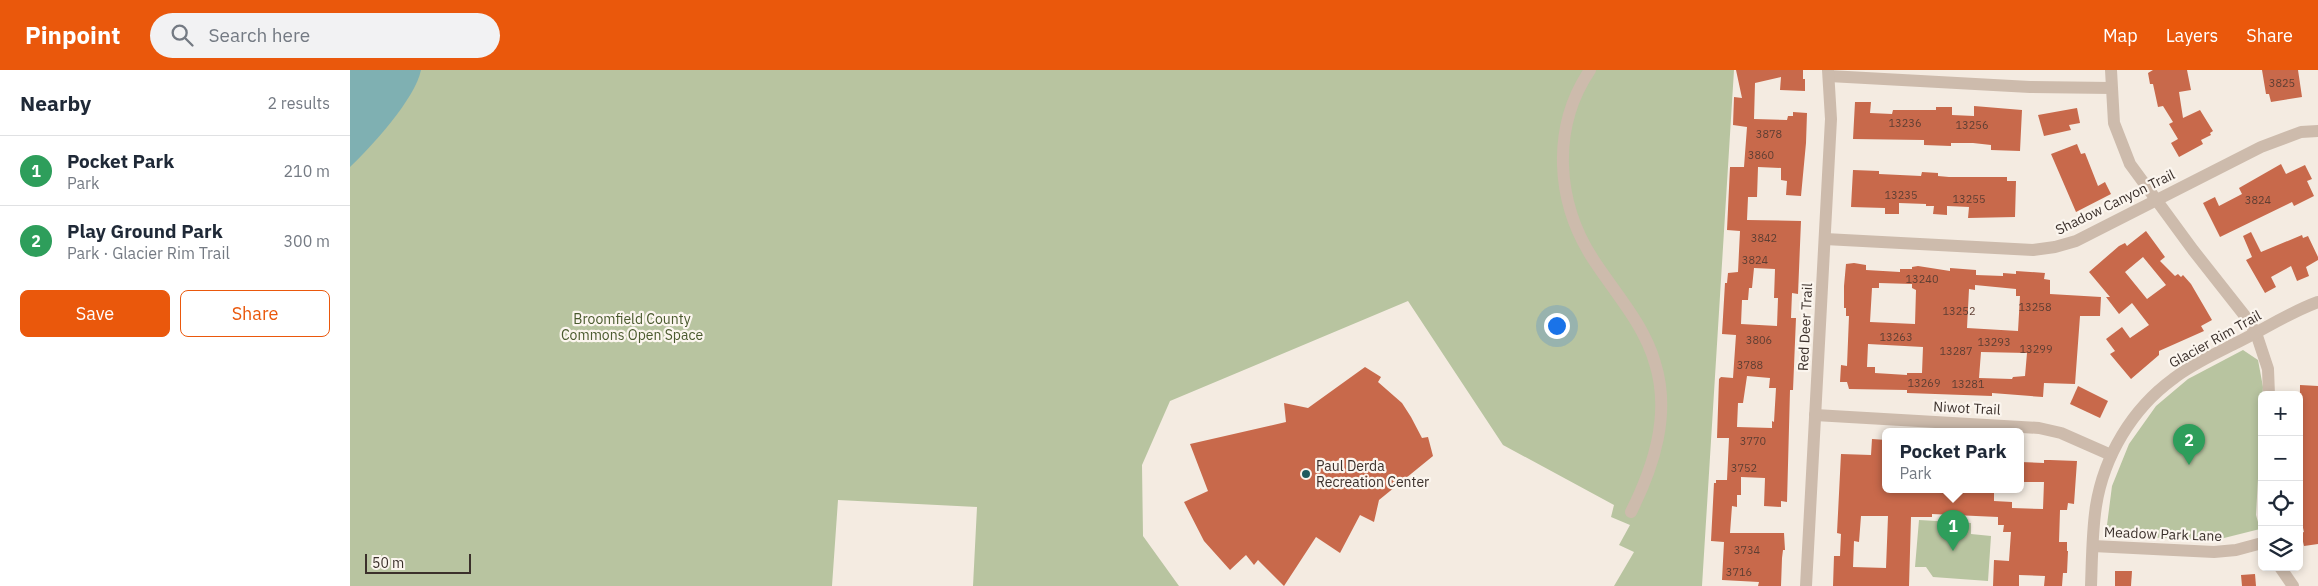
<!DOCTYPE html>
<meta charset="utf-8">
<style>
:root{--surface:#fff;--page:#f2f2f3;--text:#1f2937;--muted:#747a83;--line:#e0e1e3;--accent:#ea580c}
body{margin:0;font-family:"IBM Plex Sans",sans-serif;background:var(--page);color:var(--text)}
.controls{position:absolute;right:15px;bottom:15px;display:grid;overflow:hidden;border-radius:8px;box-shadow:0 2px 8px #0003}
.controls button{width:45px;height:45px;display:grid;place-items:center;padding:0;border:0;border-bottom:1px solid var(--line);background:var(--surface);color:var(--text);font:25px sans-serif}
.scale{position:absolute;left:15px;bottom:12px;width:106px;box-sizing:border-box;padding-left:5px;border:2px solid #3b302b;border-top:0;font-size:14px;line-height:18px;white-space:nowrap;color:#3b302b;-webkit-text-stroke:4px #fbf5ee;paint-order:stroke}
.you{position:absolute;left:1206px;top:255px;width:18px;height:18px;margin:-12px;border:4px solid #fff;border-radius:50%;background:#1a73e8;box-shadow:0 0 0 8px #1a73e833}
.badge{display:grid;place-items:center;width:32px;height:32px;border-radius:50%;background:var(--accent);color:#fff;font-size:16px;font-weight:700}
.pin{position:absolute;translate:-50% -41px;filter:drop-shadow(0 1px 2px #0008)}
.pin::after{content:'';position:absolute;top:26px;width:18px;height:15px;background:inherit;clip-path:polygon(0 0,100% 0,50% 100%)}
.popup{position:absolute;left:1532px;top:358px;width:142px;height:65px;box-sizing:border-box;display:grid;place-content:center;border-radius:8px;background:var(--surface);filter:drop-shadow(0 1px 4px #0005);font-size:16px;white-space:nowrap;color:var(--muted)}
.popup b{font-size:19px;color:var(--text)}
.popup::after{content:'';position:absolute;left:50%;top:100%;margin-left:-10px;border:10px solid transparent;border-top-color:var(--surface)}
.list{margin:0;padding:0;list-style:none}
h2{display:flex;justify-content:space-between;align-items:center;height:65px;margin:0;padding:0 20px;font-size:21px}
h2 small{font-size:16px;font-weight:400;color:var(--muted)}
.list li{display:grid;grid-template-columns:32px 1fr auto;gap:15px;align-items:center;box-sizing:border-box;height:70px;padding:0 20px;border-top:1px solid var(--line)}
.list b{display:block;font-size:19px;white-space:nowrap}
.list p{margin:0;font-size:16px;white-space:nowrap;color:var(--muted)}
.list em{font-size:16px;font-style:normal;color:var(--muted)}
.actions{display:flex;gap:10px;padding:15px 20px}
.actions a{flex:1;padding:11px 0;border:1px solid var(--accent);border-radius:8px;text-align:center;font-size:18px;color:var(--accent)}
.actions .main{background:var(--accent);color:#fff}
.icon{flex:none;width:28px;height:28px;fill:none;stroke:currentColor;stroke-width:2;stroke-linecap:round;stroke-linejoin:round}
.map{position:relative;flex:none;width:1968px;height:516px;overflow:hidden}
header{display:flex;align-items:center;gap:30px;box-sizing:border-box;height:70px;padding:0 25px;background:var(--accent);color:#fff}
header strong{font-size:24px}
nav{display:flex;gap:28px;margin-inline-start:auto;font-size:18px}
.search{width:350px;height:45px;background:var(--page);display:flex;align-items:center;gap:12px;box-sizing:border-box;padding:0 18px;border-radius:28px;color:var(--muted);font-size:19px}
main{display:flex}
aside{flex:1;background:var(--surface)}
.map>svg:first-child{display:block}
</style>
<header>
<strong>Pinpoint</strong>
<div class="search"><svg class="icon" aria-label="search" viewBox="0 0 24 24"><circle cx="10" cy="10" r="6"/><path d="M15 15l6 6"/></svg>Search here</div>
<nav><a>Map</a><a>Layers</a><a>Share</a></nav>
</header>
<main>
<aside>
<h2>Nearby<small>2 results</small></h2>
<ul class="list">
<li><span class="badge" style="background:#2e9e5b">1</span><div><b>Pocket Park</b><p>Park</p></div><em>210 m</em></li>
<li><span class="badge" style="background:#2e9e5b">2</span><div><b>Play Ground Park</b><p>Park · Glacier Rim Trail</p></div><em>300 m</em></li>
</ul>
<div class="actions"><a class="main">Save</a><a>Share</a></div>
</aside>
<div class="map">
<svg width="1968" height="516" viewBox="0 0 1968 516">
<rect width="100%" height="100%" fill="#f4ebe1"/>
<g fill="#b8c4a0">
<path d="M0,0H1384L1352,516H1264L1284,482L1269,475L1280,455L1261,447L1264,435L1153,375L1058,231L820,331L792,395L793,466L829,516H623L627,437L488,430L482,516H0Z"/>
<path d="M1893,280L1908,290L1913,317L1906,445L1910,459L1866,470L1765,466L1757,455L1762,416L1779,374L1806,336L1838,309Z"/>
<path d="M1569,450L1621,453V464L1641,466L1638,511L1583,507L1576,497H1565Z"/>
</g>
<path fill="#7fb0b2" d="M0,0H71C65,29 22,76 0,97Z"/>
<g fill="#c8694b" fill-rule="evenodd">
<path d="M1386,0H1453V9H1455V21L1430,20L1431,7L1405,13L1404,49L1437,50L1438,46H1443V42L1457,43L1456,73L1451,126L1436,125L1437,111L1431,110V98L1408,97L1407,127H1398L1397,150L1451,151L1448,224L1442,223L1441,248H1446L1443,320H1440L1437,432L1431,431V437L1414,436L1415,408L1391,407V425H1387V437L1382,436L1380,463H1434L1435,480H1433L1432,488L1431,516H1408L1409,512L1372,510L1374,472L1361,471L1364,413H1366V410H1377L1379,368H1367L1369,309L1371,307L1383,308L1386,265L1372,264L1375,213H1377L1378,203L1388,202L1390,161L1377,160L1380,97H1394L1397,57L1383,55L1384,27L1392,28ZM1404,198L1425,199L1424,228H1428L1427,256L1391,254L1392,230H1398L1399,218H1402ZM1397,306L1420,308L1419,318H1426L1424,352L1422,351V358L1387,357L1388,333H1393Z"/>
<path d="M1803,0H1837L1841,20L1829,22L1833,48L1850,40L1863,61L1860,63L1861,65L1851,70L1853,74L1829,87L1821,73L1828,69L1819,54L1823,52L1813,36L1808,37L1803,14H1800L1798,3Z"/>
<path d="M1912,0H1948L1952,27L1921,32L1919,24H1916Z"/>
<path d="M1505,32H1521L1520,43L1542,44L1543,40H1586V37H1602V45L1624,46V36L1672,40L1670,81L1641,80V75L1623,73H1601V76L1574,75V70L1503,69Z"/>
<path d="M1727,38L1730,53L1719,55L1721,60L1694,66L1688,45Z"/>
<path d="M1727,74L1731,84L1735,83L1748,116L1755,112L1761,124L1726,142L1701,84Z"/>
<path d="M1931,94L1936,104L1955,95L1962,109L1957,111L1964,126L1944,136L1942,132L1870,167L1853,133L1865,127L1869,136L1892,124L1889,118Z"/>
<path d="M1503,100L1529,101V104L1571,106L1572,102L1588,103V106L1599,107H1657V111H1666L1665,147L1618,148L1619,137L1597,136V145L1583,144L1584,136H1576V134L1549,133V144H1535V138L1501,137Z"/>
<path d="M1796,161L1815,187L1810,191L1825,206L1828,204L1831,207L1833,205L1841,214L1862,250L1851,256L1854,261L1809,281V285L1781,309L1760,284L1765,281L1756,269L1772,257L1780,268L1799,255L1782,233L1769,244L1756,227H1760L1739,202L1769,176L1775,173L1777,176ZM1793,187L1816,215L1797,229L1775,202Z"/>
<path d="M1901,162L1911,182L1952,165L1953,168L1958,166L1968,187V190L1956,197L1959,206L1947,211L1941,196L1921,207L1926,217L1915,223L1896,190L1902,187L1893,166Z"/>
<path d="M1504,193L1516,195V200L1550,202V199H1562V197L1568,196L1600,201V198L1626,200V205L1653,206V203L1666,204V201L1695,203L1694,209L1700,210V224L1751,227L1750,246H1730L1725,314L1694,313L1693,327L1642,323V326L1557,323V320L1499,319L1497,312H1490L1491,295L1497,296L1499,246H1496V238H1494V216L1496,194ZM1529,213L1562,214V218L1566,220L1565,254L1520,252L1522,218H1529ZM1625,215L1666,219V226H1670L1668,261L1617,258L1619,219L1625,220ZM1518,274L1573,277L1572,303H1557V305L1525,303V297H1517ZM1631,282L1677,283L1675,306L1663,307L1662,309L1629,308Z"/>
<path d="M1015,297L1031,307L1028,312L1052,333L1061,347L1072,368L1078,367L1083,386L1029,430L1024,452L1010,445L990,483L966,467L934,516L908,490L904,495L896,485L880,500L854,471L834,432L858,421L840,374L936,352L934,333L958,338Z"/>
<path d="M1950,315L1968,316V474L1954,476L1951,463L1954,462L1949,441Z"/>
<path d="M1728,316L1758,331L1750,348L1720,334Z"/>
<path d="M1522,369L1536,370V420L1570,422V420H1640L1644,421V431L1662,432V438L1693,439L1694,412H1670V392L1694,393V390H1700L1727,391L1724,434L1718,433L1717,440H1710L1709,472H1717V481H1718L1717,503H1713L1712,516H1694L1695,506L1669,505V516H1643L1644,490L1659,491L1661,462H1653L1654,455H1648V447L1582,444V447H1561L1559,516H1483L1484,486H1490L1491,464L1487,463L1491,384L1521,385ZM1511,446H1538L1536,498L1503,497L1504,471L1509,472Z"/>
<path d="M1765,501H1782L1781,516H1765Z"/>
<path d="M1905,504L1906,516H1892L1891,505Z"/>
</g>
<g fill="none" stroke-linecap="round" stroke-linejoin="round">
<g stroke="#cdbbac" stroke-width="12">
<path d="M1240,0C1201,58 1206,132 1243,189C1265,223 1294,254 1305,293C1321,344 1304,396 1281,442"/>
<path d="M1761,0L1764,53L1780,94L1843,180L1895,246L1906,263L1918,299L1919,325"/>
<path d="M1479,6L1680,17L1761,18"/>
<path d="M1475,169L1683,180L1705,177L1726,171L1911,77L1951,62L1968,61"/>
<path d="M1465,345L1689,358L1711,363L1761,385"/>
<path d="M1743,476L1864,482L1886,480L1912,473"/>
<path d="M1930,497L1943,516"/>
<path d="M1456,516L1481,49L1478,0"/>
<path d="M1741,516C1742,490 1742,462 1746,436C1754,386 1782,339 1823,309C1842,294 1865,284 1886,273C1913,260 1940,242 1968,232"/>
</g>
</g>
<circle fill="#1f5a5e" stroke="#fbf5ee" stroke-width="2" cx="956" cy="404" r="5"/>
<g text-anchor="middle" dominant-baseline="central" stroke-width="4.5" stroke-linejoin="round" paint-order="stroke">
<g font-size="11" fill="#5e3e33">
<text x="1932" y="13">3825</text>
<text x="1555" y="53">13236</text>
<text x="1622" y="55">13256</text>
<text x="1419" y="64">3878</text>
<text x="1411" y="85">3860</text>
<text x="1551" y="125">13235</text>
<text x="1619" y="129">13255</text>
<text x="1908" y="130">3824</text>
<text x="1414" y="168">3842</text>
<text x="1405" y="190">3824</text>
<text x="1572" y="209">13240</text>
<text x="1685" y="237">13258</text>
<text x="1609" y="241">13252</text>
<text x="1546" y="267">13263</text>
<text x="1409" y="270">3806</text>
<text x="1644" y="272">13293</text>
<text x="1686" y="279">13299</text>
<text x="1606" y="281">13287</text>
<text x="1400" y="295">3788</text>
<text x="1574" y="313">13269</text>
<text x="1618" y="314">13281</text>
<text x="1403" y="371">3770</text>
<text x="1394" y="398">3752</text>
<text x="1397" y="480">3734</text>
<text x="1389" y="502">3716</text>
</g>
<g font-size="14" fill="#3b302b" stroke="#fbf5ee">
<text transform="translate(1765 132) rotate(-26)">Shadow Canyon Trail</text>
<text transform="translate(1455 257) rotate(-87)">Red Deer Trail</text>
<text transform="translate(1865 269) rotate(-29)">Glacier Rim Trail</text>
<text transform="translate(1617 338) rotate(3)">Niwot Trail</text>
<text transform="translate(1813 464) rotate(2)">Meadow Park Lane</text>
</g>
<g font-size="14" fill="#4a5a2e" stroke="#fbf5ee">
<text x="282" y="249">Broomfield County<tspan x="282" dy="16">Commons Open Space</tspan></text>
</g>
<g font-size="14" fill="#3b302b" stroke="#fbf5ee" text-anchor="start">
<text x="966" y="396">Paul Derda<tspan x="966" dy="16">Recreation Center</tspan></text>
</g>
</g>
</svg>
<div class="controls">
<button>+</button>
<button>−</button>
<button><svg class="icon" aria-label="locate" viewBox="0 0 24 24"><circle cx="12" cy="12" r="6"/><path d="M12 2v4M12 18v4M2 12h4M18 12h4"/></svg></button>
<button><svg class="icon" aria-label="layers" viewBox="0 0 24 24"><path d="M12 4l9 5-9 5-9-5zM3 14l9 5 9-5"/></svg></button>
</div>
<div class="scale">50 m</div>
<div class="you"></div>
<div class="pin badge" style="left:1603px;top:481px;background:#2e9e5b">1</div>
<div class="popup"><b>Pocket Park</b>Park</div>
<div class="pin badge" style="left:1839px;top:395px;background:#2e9e5b">2</div>
</div>
</main>
